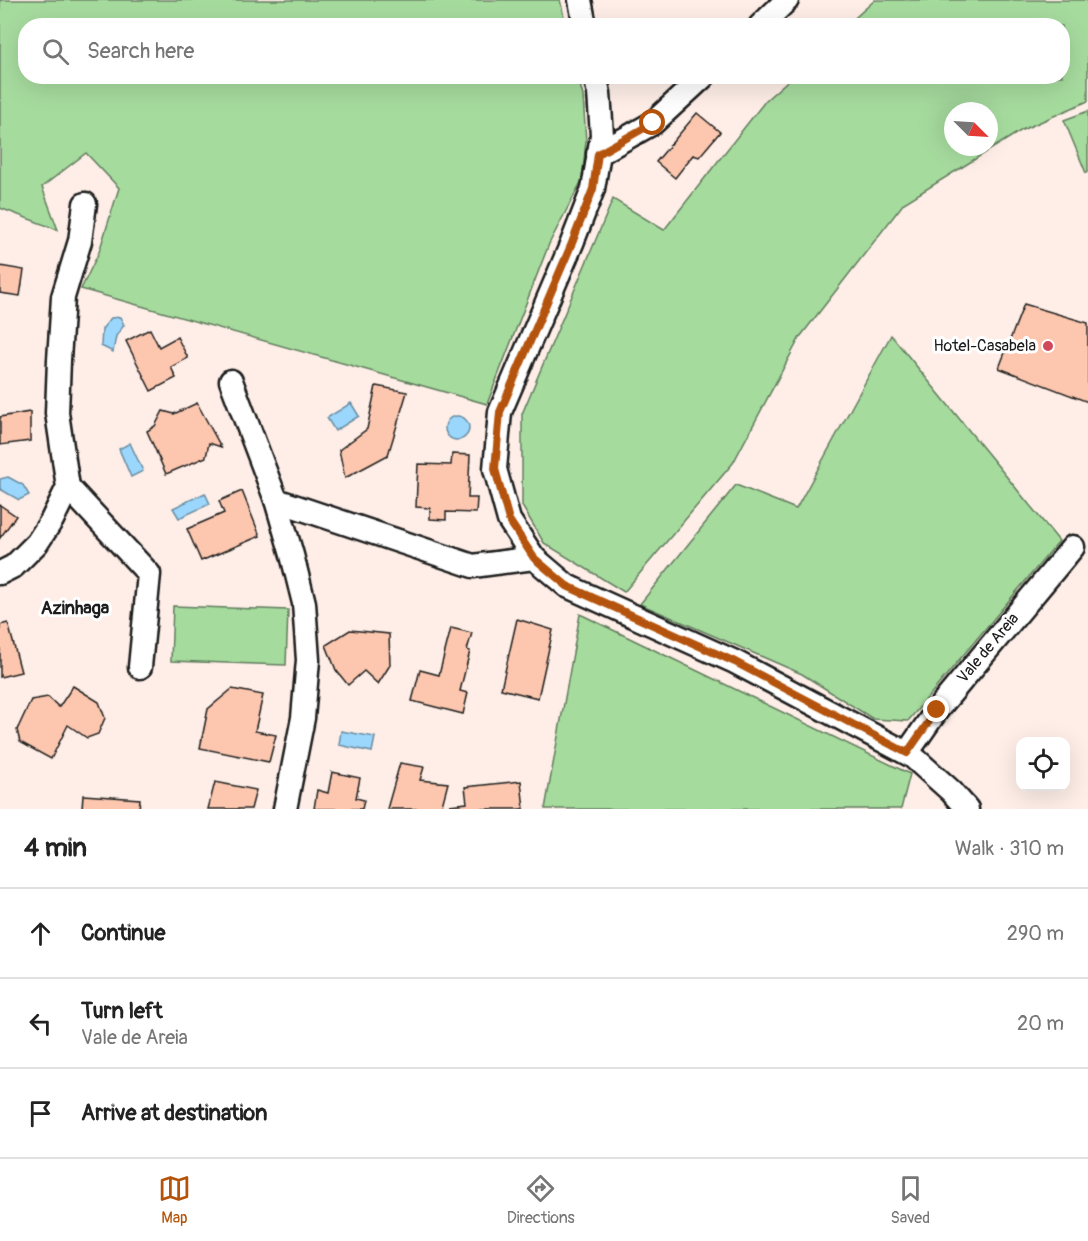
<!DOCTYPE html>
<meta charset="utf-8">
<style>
:root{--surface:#fff;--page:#f2f2f2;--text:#222;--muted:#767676;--line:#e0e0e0;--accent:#b45309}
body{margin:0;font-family:Pangolin,sans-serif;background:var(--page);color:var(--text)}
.controls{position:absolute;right:18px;bottom:18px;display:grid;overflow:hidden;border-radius:12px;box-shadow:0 6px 24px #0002}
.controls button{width:54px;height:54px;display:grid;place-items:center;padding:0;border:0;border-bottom:2px solid var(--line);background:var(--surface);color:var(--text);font:30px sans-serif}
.compass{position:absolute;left:944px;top:102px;width:54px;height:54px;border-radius:50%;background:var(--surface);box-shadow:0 6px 24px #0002;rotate:114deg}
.stop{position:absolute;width:18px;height:18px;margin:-14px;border:4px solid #b45309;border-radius:50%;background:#fff}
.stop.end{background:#b45309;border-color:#fff;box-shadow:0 2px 6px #0008}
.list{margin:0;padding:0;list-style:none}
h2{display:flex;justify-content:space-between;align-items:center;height:78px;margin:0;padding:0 24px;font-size:26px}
h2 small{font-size:20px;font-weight:400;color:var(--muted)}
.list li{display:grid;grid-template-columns:39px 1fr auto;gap:18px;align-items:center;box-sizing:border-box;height:90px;padding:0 24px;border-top:2px solid var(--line)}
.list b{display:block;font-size:22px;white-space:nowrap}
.list p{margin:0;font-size:20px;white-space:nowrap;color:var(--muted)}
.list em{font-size:20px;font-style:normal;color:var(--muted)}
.icon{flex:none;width:33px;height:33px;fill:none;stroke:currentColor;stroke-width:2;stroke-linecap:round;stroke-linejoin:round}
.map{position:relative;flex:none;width:1088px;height:809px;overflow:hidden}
.search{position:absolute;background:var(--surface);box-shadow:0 6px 24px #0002;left:18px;right:18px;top:18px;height:66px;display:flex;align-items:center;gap:15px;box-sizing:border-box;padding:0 21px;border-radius:24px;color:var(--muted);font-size:22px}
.sheet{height:348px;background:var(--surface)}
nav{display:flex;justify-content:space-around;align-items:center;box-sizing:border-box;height:84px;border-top:2px solid var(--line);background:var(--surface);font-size:16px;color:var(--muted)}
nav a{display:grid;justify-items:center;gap:3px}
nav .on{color:var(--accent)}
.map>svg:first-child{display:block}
</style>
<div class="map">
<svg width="1088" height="809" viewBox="0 0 1088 809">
<rect width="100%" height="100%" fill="#feeee7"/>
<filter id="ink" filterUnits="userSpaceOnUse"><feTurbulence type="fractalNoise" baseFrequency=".0167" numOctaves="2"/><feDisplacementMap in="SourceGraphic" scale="12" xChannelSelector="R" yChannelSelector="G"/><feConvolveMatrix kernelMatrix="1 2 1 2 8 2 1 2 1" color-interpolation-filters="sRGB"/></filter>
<g filter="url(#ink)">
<g fill="#a6db9e" stroke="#617c5d" stroke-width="1.5" fill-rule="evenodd">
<path d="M0,0H560L566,25L26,26V76L578,77L583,96L586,141L582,180L549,244L487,404L81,289L99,252L119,188L86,153L42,187L58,230L0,208Z"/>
<path d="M875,0H1088V101L1022,130L904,203L800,337L733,463L624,592L544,543L522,506V414L613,199L664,230L766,100L792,77L1062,76V26L847,25ZM953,111H989V147H953Z"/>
<path d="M1088,111V172L1086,173L1064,120Z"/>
<path d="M891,335L1059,541L908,721L873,719L802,674L640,604L736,485L796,509Z"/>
<path d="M173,606L288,610L286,665L171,661Z"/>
<path d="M580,614L910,774L901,809H545Z"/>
</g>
<g fill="#9bd7fc" stroke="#688ca2" stroke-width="1.5">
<path d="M120,317L124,325L116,336L113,352L101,346L102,329L111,318Z"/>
<path d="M351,403L359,416L335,431L327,418Z"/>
<circle cx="457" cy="428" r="12"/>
<path d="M130,443L143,471L131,477L119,449Z"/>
<path d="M8,477L23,485L29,495L19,500L0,489V479Z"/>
<path d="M205,493L210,504L179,518L173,508Z"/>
<path d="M341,731L375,737L372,752L339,745Z"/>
</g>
<g fill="#fdc7af" stroke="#1c1c1c" stroke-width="1.5">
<path d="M697,113L720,132L699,157L693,155L675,178L656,162Z"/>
<path d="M0,266L24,270L20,296L0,293Z"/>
<path d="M1024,304L1088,323V402L999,368Z"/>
<path d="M150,329L159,347L177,337L188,358L171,367L176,378L151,391L126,341Z"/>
<path d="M376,386L407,392L388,455L345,478L339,450L367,429Z"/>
<path d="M197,403L221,447L209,443L206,457L166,474L147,431L155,426L163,411L174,414Z"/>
<path d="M30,412V441L0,445V417Z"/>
<path d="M452,454L470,455L468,498H477L476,513L446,512V520L430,519V508L416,507L418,464L451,465Z"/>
<path d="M242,491L260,536L201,561L187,529L224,513L219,501Z"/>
<path d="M0,505L16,516L0,538Z"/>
<path d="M517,619L553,630L538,698L501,689Z"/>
<path d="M8,623L21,672L0,677V625Z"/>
<path d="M451,628L472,633L467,650L470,651L460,691L468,693L463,714L412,701L420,670L439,675Z"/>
<path d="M350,630L389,634L390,665L378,684L364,671L348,685L336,670L326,645Z"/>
<path d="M73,686L99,702L105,718L98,734L87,738L68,725L51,759L20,742L17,730L31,700L48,697L59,707Z"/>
<path d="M232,689L263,695L255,731L276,735L269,762L200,748L208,709Z"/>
<path d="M400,763L424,767L420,780L448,783L441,809H387Z"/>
<path d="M332,772L360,778L356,798L364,800L362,809H314L317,790L328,793Z"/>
<path d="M521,781L524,809H451L450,805L467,803L465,787Z"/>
<path d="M215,782L256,790L251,809H208Z"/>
<path d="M83,795L140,799L139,809H82Z"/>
</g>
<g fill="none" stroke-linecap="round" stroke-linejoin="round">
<defs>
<g id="street">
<path d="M580,0L585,26"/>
<path d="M760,26L787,0"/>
<path d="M595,76L599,93L602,135L593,189L572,243L500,412L495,469L509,520L534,558L567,586L735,662L912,756L951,791L967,809"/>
<path d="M598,154L653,123L704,76"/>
<path d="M231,381L276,500L292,555L304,603L308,660L303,718L285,809"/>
<path d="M68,487L149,574L140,667"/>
<path d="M276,500L473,566L534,558"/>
<path d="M0,573L14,566L37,543L52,520L68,487L57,413L59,360L63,297L80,241L85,204"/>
<path d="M907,753L937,710L1073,547"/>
</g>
</defs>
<use href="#street" stroke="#1c1c1c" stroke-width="27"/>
<use href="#street" stroke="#fff" stroke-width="22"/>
</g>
</g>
<g fill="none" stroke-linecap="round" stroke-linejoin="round" filter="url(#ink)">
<path stroke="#b45309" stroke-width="8" d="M653,123L598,154L593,189L572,243L500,412L495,469L509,520L534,558L567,586L735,662L907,753L937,710"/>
</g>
<circle fill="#d1495b" stroke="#fff" stroke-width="2" cx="1048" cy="346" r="6"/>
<g text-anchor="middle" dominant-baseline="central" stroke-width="6" stroke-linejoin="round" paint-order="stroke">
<g font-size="16" fill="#1c1c1c" stroke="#fff" text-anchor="end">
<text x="1036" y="346">Hotel-Casabela</text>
</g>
<g font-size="16" fill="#1c1c1c" stroke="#fff">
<text transform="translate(988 648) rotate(-50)">Vale de Areia</text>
</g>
<g font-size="18" font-weight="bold" fill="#1c1c1c" stroke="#fff">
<text x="75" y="608">Azinhaga</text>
</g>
</g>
</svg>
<div class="controls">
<button><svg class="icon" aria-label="locate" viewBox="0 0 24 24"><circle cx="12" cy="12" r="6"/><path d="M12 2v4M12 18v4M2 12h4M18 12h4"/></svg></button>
</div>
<svg class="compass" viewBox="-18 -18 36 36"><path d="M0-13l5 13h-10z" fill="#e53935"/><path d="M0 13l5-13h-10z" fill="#767676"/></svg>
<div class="stop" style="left:653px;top:123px"></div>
<div class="stop end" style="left:937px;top:710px"></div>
<div class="search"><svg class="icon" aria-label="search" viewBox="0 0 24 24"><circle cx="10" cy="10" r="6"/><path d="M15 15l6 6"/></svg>Search here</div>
</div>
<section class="sheet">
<h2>4 min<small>Walk · 310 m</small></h2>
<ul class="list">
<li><svg class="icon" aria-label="ahead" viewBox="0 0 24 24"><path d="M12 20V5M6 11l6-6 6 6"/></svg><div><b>Continue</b></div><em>290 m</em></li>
<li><svg class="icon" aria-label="left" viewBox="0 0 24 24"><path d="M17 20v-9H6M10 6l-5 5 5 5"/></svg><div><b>Turn left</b><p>Vale de Areia</p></div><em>20 m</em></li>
<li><svg class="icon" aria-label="arrive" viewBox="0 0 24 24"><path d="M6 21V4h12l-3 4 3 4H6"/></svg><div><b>Arrive at destination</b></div></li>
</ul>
</section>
<nav>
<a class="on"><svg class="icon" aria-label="map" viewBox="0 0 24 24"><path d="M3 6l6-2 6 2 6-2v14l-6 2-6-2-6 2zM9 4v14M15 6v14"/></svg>Map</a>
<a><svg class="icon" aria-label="directions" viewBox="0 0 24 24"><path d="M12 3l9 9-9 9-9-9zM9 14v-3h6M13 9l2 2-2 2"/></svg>Directions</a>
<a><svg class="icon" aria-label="saved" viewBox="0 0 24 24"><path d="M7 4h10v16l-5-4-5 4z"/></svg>Saved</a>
</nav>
